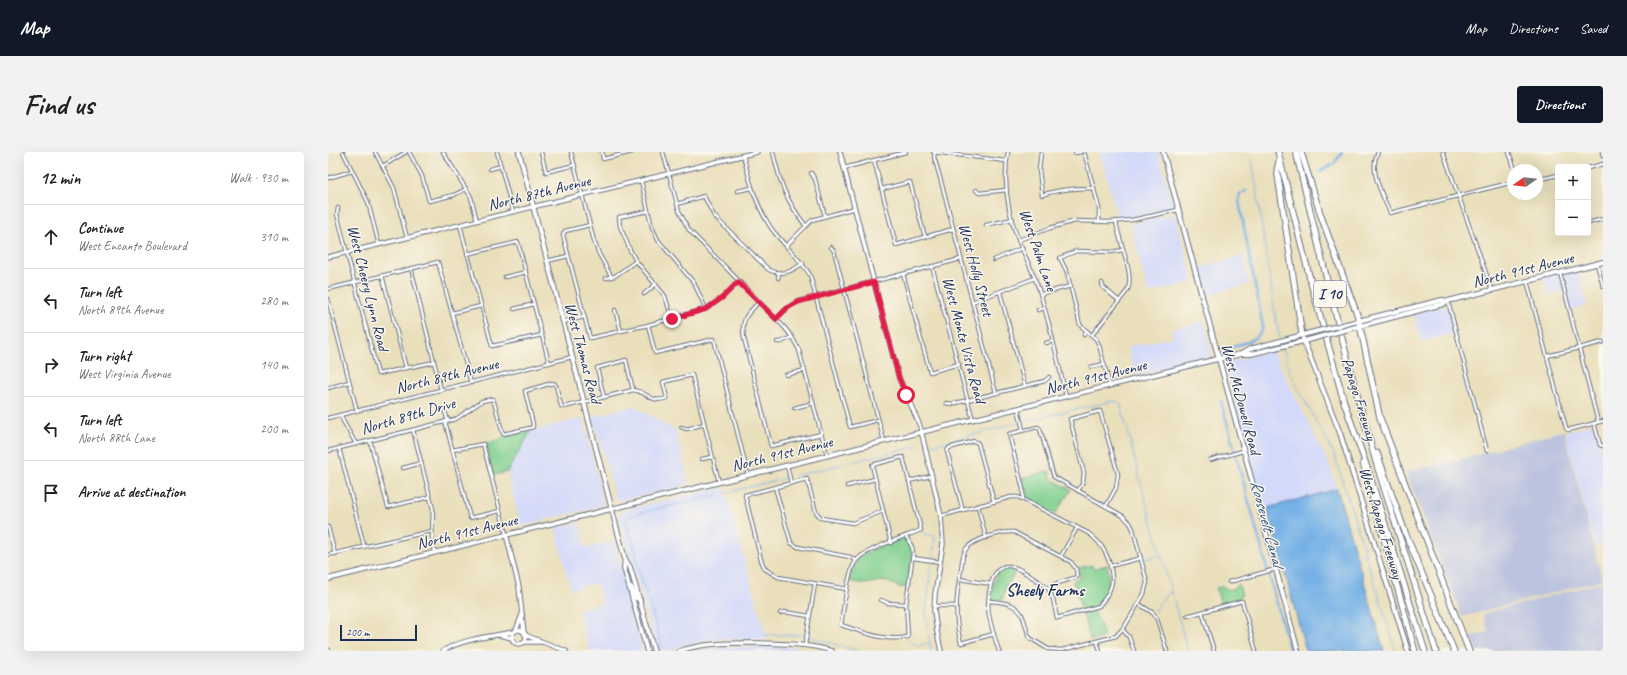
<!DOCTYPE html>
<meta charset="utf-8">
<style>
:root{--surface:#fff;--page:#f2f2f2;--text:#222;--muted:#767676;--line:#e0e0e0;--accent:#111827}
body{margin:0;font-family:Caveat,sans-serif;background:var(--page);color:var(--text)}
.controls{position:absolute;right:12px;top:12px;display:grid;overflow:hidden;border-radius:4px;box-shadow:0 4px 16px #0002}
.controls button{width:36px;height:36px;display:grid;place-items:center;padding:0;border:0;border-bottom:1px solid var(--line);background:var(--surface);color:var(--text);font:20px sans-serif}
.compass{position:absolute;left:1179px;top:12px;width:36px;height:36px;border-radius:50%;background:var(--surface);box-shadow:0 4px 16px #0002;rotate:256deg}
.scale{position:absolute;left:12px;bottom:10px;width:77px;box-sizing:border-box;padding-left:4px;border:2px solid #1b2f5e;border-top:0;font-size:11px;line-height:14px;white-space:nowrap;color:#1b2f5e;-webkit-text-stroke:3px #fbf7ec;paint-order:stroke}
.stop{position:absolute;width:12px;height:12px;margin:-9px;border:3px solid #e11d48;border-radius:50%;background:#fff}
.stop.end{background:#e11d48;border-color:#fff;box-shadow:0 1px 4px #0008}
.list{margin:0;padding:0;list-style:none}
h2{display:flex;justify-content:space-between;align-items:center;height:52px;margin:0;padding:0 16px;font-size:17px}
h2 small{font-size:13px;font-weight:400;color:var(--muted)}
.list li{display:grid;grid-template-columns:26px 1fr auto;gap:12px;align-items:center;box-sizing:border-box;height:64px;padding:0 16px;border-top:1px solid var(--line)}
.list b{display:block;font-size:15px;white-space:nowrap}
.list p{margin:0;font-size:13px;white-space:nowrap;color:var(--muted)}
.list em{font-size:13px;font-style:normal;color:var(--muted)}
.icon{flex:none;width:22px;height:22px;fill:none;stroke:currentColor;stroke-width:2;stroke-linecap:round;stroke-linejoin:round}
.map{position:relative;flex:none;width:1275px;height:499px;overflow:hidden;border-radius:4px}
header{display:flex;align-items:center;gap:24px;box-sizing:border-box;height:56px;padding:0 20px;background:var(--accent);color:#fff}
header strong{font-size:19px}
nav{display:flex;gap:22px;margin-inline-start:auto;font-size:14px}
.intro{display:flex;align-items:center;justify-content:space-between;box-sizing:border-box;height:96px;padding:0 24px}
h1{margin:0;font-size:28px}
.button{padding:10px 18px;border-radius:4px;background:var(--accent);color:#fff;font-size:14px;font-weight:700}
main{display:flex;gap:24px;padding:0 24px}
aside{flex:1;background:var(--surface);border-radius:4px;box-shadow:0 4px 16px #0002}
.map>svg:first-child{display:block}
</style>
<header>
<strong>Map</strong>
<nav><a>Map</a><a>Directions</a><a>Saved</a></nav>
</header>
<div class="intro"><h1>Find us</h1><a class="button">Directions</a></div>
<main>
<aside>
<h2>12 min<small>Walk · 930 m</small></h2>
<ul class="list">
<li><svg class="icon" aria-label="ahead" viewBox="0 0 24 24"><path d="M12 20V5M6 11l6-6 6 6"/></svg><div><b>Continue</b><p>West Encanto Boulevard</p></div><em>310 m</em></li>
<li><svg class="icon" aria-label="left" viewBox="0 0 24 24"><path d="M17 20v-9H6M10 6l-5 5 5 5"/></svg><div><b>Turn left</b><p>North 89th Avenue</p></div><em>280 m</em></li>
<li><svg class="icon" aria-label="right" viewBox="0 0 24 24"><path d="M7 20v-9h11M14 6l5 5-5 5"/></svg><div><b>Turn right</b><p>West Virginia Avenue</p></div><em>140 m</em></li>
<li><svg class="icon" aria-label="left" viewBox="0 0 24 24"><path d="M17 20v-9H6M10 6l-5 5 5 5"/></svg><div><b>Turn left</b><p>North 88th Lane</p></div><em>200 m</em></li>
<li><svg class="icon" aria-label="arrive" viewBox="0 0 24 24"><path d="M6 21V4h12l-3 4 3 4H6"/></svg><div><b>Arrive at destination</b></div></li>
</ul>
</aside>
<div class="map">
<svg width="1275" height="499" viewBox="0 0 1275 499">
<rect width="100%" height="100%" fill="#fbf7ec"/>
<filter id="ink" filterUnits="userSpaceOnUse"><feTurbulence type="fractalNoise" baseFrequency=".025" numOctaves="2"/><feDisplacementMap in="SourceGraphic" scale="8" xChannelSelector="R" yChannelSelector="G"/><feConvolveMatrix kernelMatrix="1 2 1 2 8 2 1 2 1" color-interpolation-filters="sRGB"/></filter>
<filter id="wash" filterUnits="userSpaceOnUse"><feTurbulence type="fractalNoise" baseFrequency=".012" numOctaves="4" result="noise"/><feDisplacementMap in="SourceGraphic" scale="16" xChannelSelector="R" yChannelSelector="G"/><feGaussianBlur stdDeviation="0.9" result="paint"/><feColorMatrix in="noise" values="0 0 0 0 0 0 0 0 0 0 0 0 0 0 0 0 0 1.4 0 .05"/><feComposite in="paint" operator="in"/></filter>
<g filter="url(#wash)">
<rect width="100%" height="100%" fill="#eadfbb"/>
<g fill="#d3d9f9">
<path d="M772,0H830L845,52L844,56L814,63L790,66Z"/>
<path d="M844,62L848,65L865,130L820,141L803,72Z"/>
<path d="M915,104L921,132L877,143L870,116Z"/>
<path d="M1250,116L1259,154L1241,158L1236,138L1220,143L1215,125Z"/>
<path d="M1113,154L1120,157L1126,181L1093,190L1086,162Z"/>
<path d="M876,169L884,200L883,204L807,224L800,195L845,185L843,178Z"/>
<path d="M944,198L1002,314L1009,337L936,357L896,212L899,209H907Z"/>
<path d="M306,254L348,279L361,333L290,349L287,346L272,289L263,265Z"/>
<path d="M255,266L275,351L272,354L251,360L223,366L193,375L179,320L203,279Z"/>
<path d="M1265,272L1275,306V392L1267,394L1238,282L1240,279Z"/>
<path d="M396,335L439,488L389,487L366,491L337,499H329L291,365L292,361L307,355Z"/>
<path d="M251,370L258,396L286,389L315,499H261L250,458L274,451L269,431L243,438L227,376Z"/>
<path d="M398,495H466L471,496V499H366Z"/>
</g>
<g fill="#bcc3de">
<path d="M1236,278L1274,428L1134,465L1078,320L1160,300Z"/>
<path d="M1275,430V499H1149L1143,485L1160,480L1155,462Z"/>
</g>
<g fill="#81d090" stroke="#4e8077">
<path d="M200,279H203L179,320L165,323L158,291L173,287L175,285Z"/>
<path d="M721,319L724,327L743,338L727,362L698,345L694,326Z"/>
<path d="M578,384L585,398L580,436L571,435L560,430L553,429L537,432L521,429L524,416L535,402Z"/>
<path d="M764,413L765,417L779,413C784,430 781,447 763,455L772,471L776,485L763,489L745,429L752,425L750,416Z"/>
<path d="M675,417H683L688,419L680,432L678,433L674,449L665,448L663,446C665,436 665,423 675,417Z"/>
<path d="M909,433H911L914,443L911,445L912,448L893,453L888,436L894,434L901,438L906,436Z"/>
</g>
<path fill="#74b1e6" stroke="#4870a2" d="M1009,337L1056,499H978L939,356Z"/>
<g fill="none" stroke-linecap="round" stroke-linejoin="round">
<g stroke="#74b1e6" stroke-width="1">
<path d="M923,0L948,168L952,187"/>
<path d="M955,196L961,217L967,231L1006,302L1068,499"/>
<path d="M697,269L785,249L790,250L793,254L819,353L860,499"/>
<path d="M601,294L690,271"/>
<path d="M466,324L590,294"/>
<path d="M397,341L458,326"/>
<path d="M594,380L603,384H607L605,404"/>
<path d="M1028,404L1036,402"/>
<path d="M816,407L833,403"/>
<path d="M319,444L309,411L308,399L298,370L300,366L309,362L391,342"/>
<path d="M321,450L335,497"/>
<path d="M826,459L839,442L843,441"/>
<path d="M435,483H476L530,499"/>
<path d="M579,488L590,494L601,491"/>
<path d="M603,499L598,462L603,414"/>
</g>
<g stroke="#74b1e6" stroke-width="2.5">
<path d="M992,19L1006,12L1014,0"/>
<path d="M899,197C911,192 932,189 935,175L911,49L912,42L918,39"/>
<path d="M893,249L962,499"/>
</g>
</g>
</g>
<g filter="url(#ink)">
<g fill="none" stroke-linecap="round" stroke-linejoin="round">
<defs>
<g id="minor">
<path d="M15,0L40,50L51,93"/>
<path d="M47,0L66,36L79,86"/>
<path d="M81,0L94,24L101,49L126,43L138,37"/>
<path d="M115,0L143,45L149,69"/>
<path d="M169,0L185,60"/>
<path d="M213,0L218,20L247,13"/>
<path d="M243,0L266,89L271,102L283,124"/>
<path d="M274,0L275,7L304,0"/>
<path d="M335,0L351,59L361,78L456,175L464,185L471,198L499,303"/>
<path d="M445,0C452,31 458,49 478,74"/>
<path d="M605,0L678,9"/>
<path d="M607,0L606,5L613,29L668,241"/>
<path d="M680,0C675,30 680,62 691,90C698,107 707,123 712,141C723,175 730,210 738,244"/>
<path d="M713,0L711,18L714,43C731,37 748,36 766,36"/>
<path d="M756,0L771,56V70"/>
<path d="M1050,0C1040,19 1055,43 1062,61L1185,30"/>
<path d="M1115,0L1164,138"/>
<path d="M1181,0L1187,18"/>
<path d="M1274,0L1275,4"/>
<path d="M747,1L753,0"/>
<path d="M415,3C422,31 429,57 446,80C458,95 472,107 482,123L522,275L550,268"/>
<path d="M546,8L568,93L625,77"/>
<path d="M55,14L78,0"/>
<path d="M516,16L578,0"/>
<path d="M1260,16L1275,12"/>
<path d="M162,17L173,14"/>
<path d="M483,21L487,27L497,64"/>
<path d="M0,26L24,19"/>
<path d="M1209,28L1230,23"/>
<path d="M313,29L324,75L330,88L366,131L378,157"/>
<path d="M554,37L582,30L597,85"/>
<path d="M648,38L651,41L679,38"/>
<path d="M409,39L424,36"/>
<path d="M349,52L376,44L386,64L441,118C455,124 463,120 475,111"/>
<path d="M10,56L9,62L50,222L106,210"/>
<path d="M320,59L291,65L292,74L302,98L308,109L337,144L344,167"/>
<path d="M1260,71L1275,67"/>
<path d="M132,73L164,194L214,183"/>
<path d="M262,73L237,79L235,83L262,186L320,173L378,157L394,146L410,130"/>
<path d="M658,73L685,67"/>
<path d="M691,88L722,76L747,69L782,70L804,68L850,58"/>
<path d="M458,94L484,68L527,56"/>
<path d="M503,95L506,99L556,289"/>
<path d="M139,102L190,90L221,211"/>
<path d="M666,108L694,96"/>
<path d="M219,109L240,104"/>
<path d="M1269,112L1275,134"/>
<path d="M604,114L645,268"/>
<path d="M83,116L113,238"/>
<path d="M1232,121L1270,270"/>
<path d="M575,122L602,220L631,212"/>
<path d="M54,123L78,216"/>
<path d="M177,125L198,120"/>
<path d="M278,126L287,124L308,109"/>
<path d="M450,126L451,121"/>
<path d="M1199,129L1238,276L1240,278L1275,269"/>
<path d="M774,131L775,135L791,149"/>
<path d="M0,137L110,110L143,231"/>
<path d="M672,140L697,234"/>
<path d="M316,142L328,132"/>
<path d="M713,142L743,134"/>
<path d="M0,147L29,259"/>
<path d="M1120,149L1159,299"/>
<path d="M431,150C418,163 413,167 416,186L443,294L493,282"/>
<path d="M644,150L707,126"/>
<path d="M186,157L206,152"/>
<path d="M287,158L293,179"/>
<path d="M710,158L716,156"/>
<path d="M124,161L153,154"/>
<path d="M448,167L462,154L474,148L633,107"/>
<path d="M235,170L256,165"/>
<path d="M320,173L327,201L386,187L420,323"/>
<path d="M756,183L759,179"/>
<path d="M764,183L799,139C808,125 790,88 788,69"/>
<path d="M449,190H453L464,185"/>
<path d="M718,191L725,189"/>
<path d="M1219,204L1275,190"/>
<path d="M763,215L776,212"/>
<path d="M458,223L477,218"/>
<path d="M782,234L771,193L768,187L752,173L739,120L732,106L748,99L783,100L795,98"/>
<path d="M0,236L21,230"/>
<path d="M276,245L269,216L298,208L305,238"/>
<path d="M618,251L624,252L717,229L721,225"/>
<path d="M466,256L485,251"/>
<path d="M690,257L695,278"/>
<path d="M117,260L120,269"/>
<path d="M13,263L15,269L28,292"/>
<path d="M0,266L244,205"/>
<path d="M117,269L142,366L172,359"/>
<path d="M1266,271L1272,293L1275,294"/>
<path d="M353,275L359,277L376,272"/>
<path d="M85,278L105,357L104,385L107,400"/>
<path d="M42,289L60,355L102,345"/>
<path d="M11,296L36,394"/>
<path d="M124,298L155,292L178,382"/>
<path d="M0,299L128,267L154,249L165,247L166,250L175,282L202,276L205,275V272L197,239L224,231L227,232L228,234L233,253L234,255H236L305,238C321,240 322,252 339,246L335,230L364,223L391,330"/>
<path d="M374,307L384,305"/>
<path d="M882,308L915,299"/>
<path d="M459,313L463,331"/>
<path d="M75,316L93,311"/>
<path d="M581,329L603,324"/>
<path d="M519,334L547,327"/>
<path d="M447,335L463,391L470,395L522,405L527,408"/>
<path d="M750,339L755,330L756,321L742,267L772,259L790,322L788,336L778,354"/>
<path d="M650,354L658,386"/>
<path d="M635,359L619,299L621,296L646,289L650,291L666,350"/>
<path d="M613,364L683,345H690L760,381C775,391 783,408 784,426C785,436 777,447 771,454L729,466L725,447L720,436"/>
<path d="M0,375L7,402"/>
<path d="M563,391L544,313L575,305L593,378C579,384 534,398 527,410C520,420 515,459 513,473C535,480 557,490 580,485L578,452L585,401L584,395L578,384"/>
<path d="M0,403L104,379"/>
<path d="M733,404L749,376"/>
<path d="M585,406L612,410"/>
<path d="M782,414L813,406"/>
<path d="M631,427L663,432"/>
<path d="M901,430L948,417"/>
<path d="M519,437L450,425L437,417L433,408L417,343L479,327L488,360L493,366L525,371L555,359"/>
<path d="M553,448L560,451L578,452"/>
<path d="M661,449C676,450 691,451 696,468C698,474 699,481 702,486L720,497L734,498L788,484L797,474L816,442L819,430L805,377L802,371L795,364L726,325L712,277L710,275L681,282L695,337V346"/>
<path d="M811,452L825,461L829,467L839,499"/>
<path d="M606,454H627"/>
<path d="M874,460L886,499"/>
<path d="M452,461L457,460L481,464"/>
<path d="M859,464L914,449L928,499"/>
<path d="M795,478L801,485L806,499"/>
<path d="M666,482L633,491C626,466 628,444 633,418C634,411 634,403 638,397C645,387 674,379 686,380L743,410L748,417L749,425L727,432L720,436"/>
<path d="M769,489L772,499"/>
<path d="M477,493L487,432"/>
<path d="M671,499C667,487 663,475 661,463C659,450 661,414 680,414C691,414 711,430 720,436"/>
</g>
<g id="tertiary">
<path d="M512,0L571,226L592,274L613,364L615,392L607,442L606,459L609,480L613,499"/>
<path d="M0,105L429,0"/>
<path d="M178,382L191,435L196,481"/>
<path d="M188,478L194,463"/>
<circle cx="191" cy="485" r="7"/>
<path d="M171,483L184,486"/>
<path d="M197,483L238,499"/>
<path d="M195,490H214"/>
<path d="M0,498V499"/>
<path d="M115,499C134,487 164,484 186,480"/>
<path d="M351,499C378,490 405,491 433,491C458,492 481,492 504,499"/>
</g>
<g id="secondary">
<path d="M191,0L290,381L297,407L302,415L326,499"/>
<path d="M1022,171L1114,148L1120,149L1275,110"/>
<path d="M1024,176L1115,152L1120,149"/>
<path d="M975,187L1012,281L1080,499"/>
<path d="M915,201L922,197L982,181"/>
<path d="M297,407L296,416L319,499"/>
<path d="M0,427L885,208L913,202H923L984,187"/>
<path d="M303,435L308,446L312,448"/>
</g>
<path id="primary" d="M835,0L970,499"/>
<g id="motorway">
<path d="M950,0L983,131L1016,250L1040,318L1097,499"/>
<path d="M968,0C993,106 1019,212 1050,317C1069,378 1089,438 1108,499"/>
<path d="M973,0L993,64L1030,165L1052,266L1141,499"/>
<path d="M951,9L949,18L974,183"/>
<path d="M1049,301L1077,380L1126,499"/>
<path d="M1035,311L1087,499"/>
</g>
</defs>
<use href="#minor" stroke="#636d7f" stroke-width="4.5"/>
<use href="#tertiary" stroke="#636d7f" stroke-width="5.5"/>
<use href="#secondary" stroke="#636d7f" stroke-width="6"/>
<use href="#primary" stroke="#636d7f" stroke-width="6"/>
<use href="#motorway" stroke="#636d7f" stroke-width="7"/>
<use href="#minor" stroke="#fff" stroke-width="2.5"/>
<use href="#tertiary" stroke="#fff" stroke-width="3.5"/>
<use href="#secondary" stroke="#fff" stroke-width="4"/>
<use href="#primary" stroke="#fff" stroke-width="4"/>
<use href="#motorway" stroke="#fff" stroke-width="5"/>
<defs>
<g id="secondary-bridge">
<path d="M982,181L1022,171"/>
<path d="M984,187L1024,176"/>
</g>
</defs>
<use href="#secondary-bridge" stroke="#636d7f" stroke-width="6" stroke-linecap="butt"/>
<use href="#secondary-bridge" stroke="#fff" stroke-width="4"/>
</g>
</g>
<g fill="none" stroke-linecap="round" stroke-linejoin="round" filter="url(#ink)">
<path stroke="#e11d48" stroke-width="5" d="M344,167L378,157L394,146L410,130L448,167L459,156L470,150L546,130L571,226L578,243"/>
</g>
<g text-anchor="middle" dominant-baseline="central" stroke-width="3" stroke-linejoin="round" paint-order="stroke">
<rect fill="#fbf7ec" stroke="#5e6b89" stroke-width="1" x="986" y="129" width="32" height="26" rx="3"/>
<g font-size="15" font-weight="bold" fill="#1b2f5e">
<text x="1002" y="142">I 10</text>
</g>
<g font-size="16" fill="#1b2f5e" stroke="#fbf7ec">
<text transform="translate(211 41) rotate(-14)">North 87th Avenue</text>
<text transform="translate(710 98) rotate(71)">West Palm Lane</text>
<text transform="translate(648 118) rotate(75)">West Holly Street</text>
<text transform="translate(1195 118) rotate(-14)">North 91st Avenue</text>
<text transform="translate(40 136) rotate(76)">West Cheery Lynn Road</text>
<text transform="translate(636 188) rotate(75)">West Monte Vista Road</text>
<text transform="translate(255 201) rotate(75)">West Thomas Road</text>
<text transform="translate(119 224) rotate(-14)">North 89th Avenue</text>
<text transform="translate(768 225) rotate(-14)">North 91st Avenue</text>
<text transform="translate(913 247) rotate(75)">West McDowell Road</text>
<text transform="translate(1031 247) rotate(73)">Papago Freeway</text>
<text transform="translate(80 264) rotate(-16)">North 89th Drive</text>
<text transform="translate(454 302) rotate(-14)">North 91st Avenue</text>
<text transform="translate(1053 371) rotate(73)">West Papago Freeway</text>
<text transform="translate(139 380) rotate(-14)">North 91st Avenue</text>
</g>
<g font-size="17" font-style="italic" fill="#365687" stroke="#fbf7ec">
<text transform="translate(939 371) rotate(75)">Roosevelt Canal</text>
</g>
<g font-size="17" font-weight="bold" fill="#1b2f5e" stroke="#fbf7ec">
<text x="717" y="438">Sheely Farms</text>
</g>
</g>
</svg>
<div class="controls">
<button>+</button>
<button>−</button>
</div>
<svg class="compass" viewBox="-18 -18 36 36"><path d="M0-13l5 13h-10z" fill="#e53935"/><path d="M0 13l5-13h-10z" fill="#767676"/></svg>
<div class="scale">200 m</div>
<div class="stop" style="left:578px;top:243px"></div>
<div class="stop end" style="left:344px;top:167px"></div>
</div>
</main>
